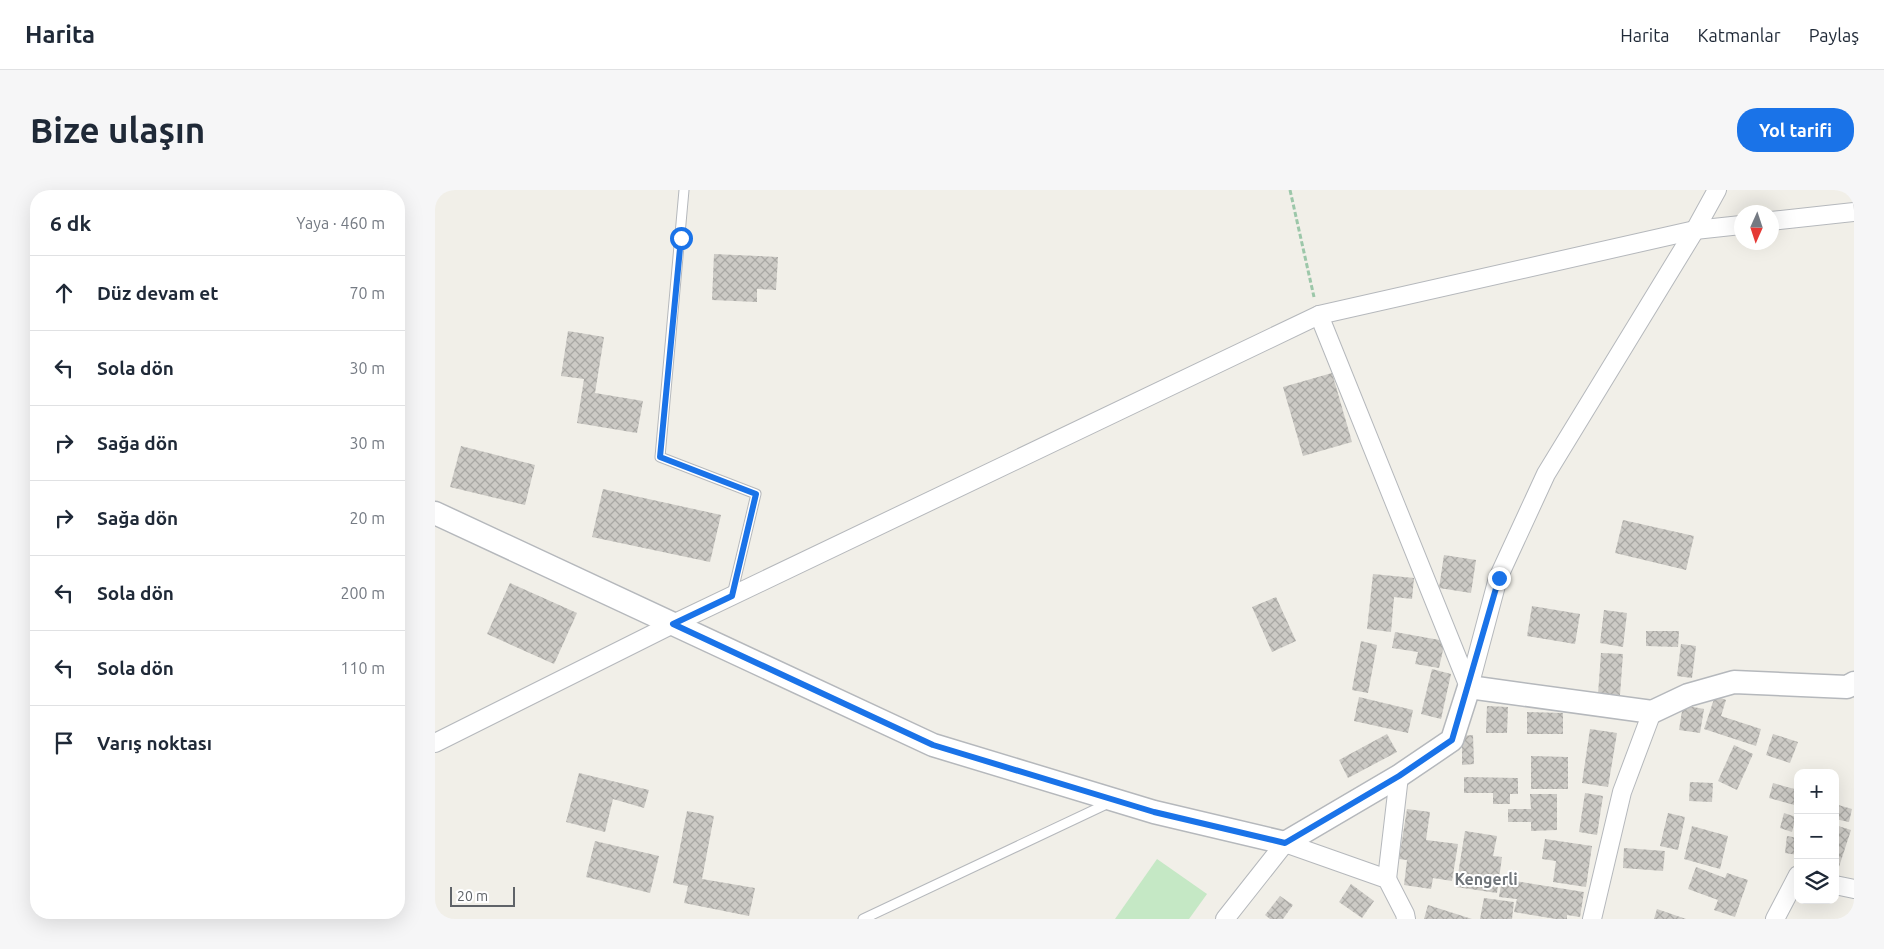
<!DOCTYPE html>
<html lang="tr">
<meta charset="utf-8">
<style>
:root{--surface:#fff;--page:#f6f6f7;--text:#1f2937;--muted:#747a83;--line:#e0e1e3;--accent:#1a73e8}
body{margin:0;font-family:Ubuntu,sans-serif;background:var(--page);color:var(--text)}
.controls{position:absolute;right:15px;bottom:15px;display:grid;overflow:hidden;border-radius:10px;box-shadow:0 5px 20px #0002}
.controls button{width:45px;height:45px;display:grid;place-items:center;padding:0;border:0;border-bottom:1px solid var(--line);background:var(--surface);color:var(--text);font:25px sans-serif}
.compass{position:absolute;left:1299px;top:15px;width:45px;height:45px;border-radius:50%;background:var(--surface);box-shadow:0 5px 20px #0002;rotate:183deg}
.scale{position:absolute;left:15px;bottom:12px;width:65px;box-sizing:border-box;padding-left:5px;border:2px solid #5f6368;border-top:0;font-size:14px;line-height:18px;white-space:nowrap;color:#5f6368;-webkit-text-stroke:4px #fff;paint-order:stroke}
.stop{position:absolute;width:15px;height:15px;margin:-11px;border:4px solid #1a73e8;border-radius:50%;background:#fff}
.stop.end{background:#1a73e8;border-color:#fff;box-shadow:0 1px 5px #0008}
.list{margin:0;padding:0;list-style:none}
h2{display:flex;justify-content:space-between;align-items:center;height:65px;margin:0;padding:0 20px;font-size:21px}
h2 small{font-size:16px;font-weight:400;color:var(--muted)}
.list li{display:grid;grid-template-columns:32px 1fr auto;gap:15px;align-items:center;box-sizing:border-box;height:75px;padding:0 20px;border-top:1px solid var(--line)}
.list b{display:block;font-size:19px;white-space:nowrap}
.list em{font-size:16px;font-style:normal;color:var(--muted)}
.icon{flex:none;width:28px;height:28px;fill:none;stroke:currentColor;stroke-width:2;stroke-linecap:round;stroke-linejoin:round}
.map{position:relative;flex:none;width:1419px;height:729px;overflow:hidden;border-radius:20px}
header{display:flex;align-items:center;gap:30px;box-sizing:border-box;height:70px;padding:0 25px;background:var(--surface);border-bottom:1px solid var(--line)}
header strong{font-size:24px}
nav{display:flex;gap:28px;margin-inline-start:auto;font-size:18px}
.intro{display:flex;align-items:center;justify-content:space-between;box-sizing:border-box;height:120px;padding:0 30px}
h1{margin:0;font-size:35px}
.button{padding:12px 22px;border-radius:20px;background:var(--accent);color:#fff;font-size:18px;font-weight:700}
main{display:flex;gap:30px;padding:0 30px}
aside{flex:1;background:var(--surface);border-radius:20px;box-shadow:0 5px 20px #0002}
.map>svg:first-child{display:block}
</style>
<header>
<strong>Harita</strong>
<nav><a>Harita</a><a>Katmanlar</a><a>Paylaş</a></nav>
</header>
<div class="intro"><h1>Bize ulaşın</h1><a class="button">Yol tarifi</a></div>
<main>
<aside>
<h2>6 dk<small>Yaya · 460 m</small></h2>
<ul class="list">
<li><svg class="icon" aria-label="ahead" viewBox="0 0 24 24"><path d="M12 20V5M6 11l6-6 6 6"/></svg><div><b>Düz devam et</b></div><em>70 m</em></li>
<li><svg class="icon" aria-label="left" viewBox="0 0 24 24"><path d="M17 20v-9H6M10 6l-5 5 5 5"/></svg><div><b>Sola dön</b></div><em>30 m</em></li>
<li><svg class="icon" aria-label="right" viewBox="0 0 24 24"><path d="M7 20v-9h11M14 6l5 5-5 5"/></svg><div><b>Sağa dön</b></div><em>30 m</em></li>
<li><svg class="icon" aria-label="right" viewBox="0 0 24 24"><path d="M7 20v-9h11M14 6l5 5-5 5"/></svg><div><b>Sağa dön</b></div><em>20 m</em></li>
<li><svg class="icon" aria-label="left" viewBox="0 0 24 24"><path d="M17 20v-9H6M10 6l-5 5 5 5"/></svg><div><b>Sola dön</b></div><em>200 m</em></li>
<li><svg class="icon" aria-label="left" viewBox="0 0 24 24"><path d="M17 20v-9H6M10 6l-5 5 5 5"/></svg><div><b>Sola dön</b></div><em>110 m</em></li>
<li><svg class="icon" aria-label="arrive" viewBox="0 0 24 24"><path d="M6 21V4h12l-3 4 3 4H6"/></svg><div><b>Varış noktası</b></div></li>
</ul>
</aside>
<div class="map">
<svg width="1419" height="729" viewBox="0 0 1419 729">
<defs>
<pattern id="building-cross-hatch" width="8" height="8" patternUnits="userSpaceOnUse" patternTransform="scale(1.25)"><rect width="8" height="8" fill="#cccac5"/><path d="M0 0l8 8M0 8l8-8" fill="none" stroke="#a9a8a4"/></pattern>
</defs>
<rect width="100%" height="100%" fill="#f1efe8"/>
<path fill="#c5e8c5" d="M722,669L772,704L754,729H680Z"/>
<g fill="url(#building-cross-hatch)">
<path d="M279,64L343,67L341,100L322,99V112L277,110Z"/>
<path d="M133,141L169,147L160,203L208,211L202,243L142,233L149,189L126,186Z"/>
<path d="M897,183L917,252L868,266L848,197Z"/>
<path d="M26,256L100,275L90,315L15,297Z"/>
<path d="M168,299L286,325L275,372L157,347Z"/>
<path d="M1188,330L1259,346L1251,380L1180,363Z"/>
<path d="M1009,365L1041,370L1036,403L1004,398Z"/>
<path d="M938,384L979,388L977,409L959,407L956,442L932,439Z"/>
<path d="M75,393L142,423L119,474L52,444Z"/>
<path d="M841,407L861,451L837,462L817,417Z"/>
<path d="M1097,416L1145,424L1140,454L1092,446Z"/>
<path d="M1169,420L1192,423L1188,457L1165,453Z"/>
<path d="M1211,441H1244L1243,457L1211,456Z"/>
<path d="M960,442L1010,451L1004,478L980,474L983,462L957,458Z"/>
<path d="M926,451L942,455L933,503L917,500Z"/>
<path d="M1246,454L1261,456L1257,488L1242,486Z"/>
<path d="M1166,463L1188,464L1185,505L1163,504Z"/>
<path d="M997,479L1016,484L1006,529L986,524Z"/>
<path d="M1280,506L1291,510L1286,526L1326,539L1321,556L1269,539Z"/>
<path d="M924,507L978,520L973,543L919,531Z"/>
<path d="M1248,515L1269,519L1265,543L1244,540Z"/>
<path d="M1052,516L1073,517L1072,543H1051Z"/>
<path d="M1092,522L1128,523V544H1092Z"/>
<path d="M1155,539L1182,543L1173,597L1147,593Z"/>
<path d="M952,544L962,562L913,588L904,570Z"/>
<path d="M1338,544L1363,552L1355,573L1331,565Z"/>
<path d="M1038,545L1039,574L1027,575V546Z"/>
<path d="M1299,555L1318,564L1302,600L1283,591Z"/>
<path d="M1096,566L1133,567V599H1096Z"/>
<path d="M144,583L214,600L209,618L178,609L170,642L131,632Z"/>
<path d="M1029,587L1083,588V604H1075V614H1058V603H1029Z"/>
<path d="M1255,592L1278,593L1277,612L1254,611Z"/>
<path d="M1338,593L1363,600V616L1334,608Z"/>
<path d="M1150,603L1168,606L1162,645L1144,642Z"/>
<path d="M1095,604H1122V640L1096,641V632H1073V619H1096Z"/>
<path d="M1400,614L1417,619L1414,632L1400,629Z"/>
<path d="M972,619L995,622L991,650L1023,654L1017,691L998,688L996,699L969,695L972,670L964,669Z"/>
<path d="M252,621L279,626L267,689L320,698L314,726L249,713L253,696L238,693Z"/>
<path d="M1233,623L1250,627L1243,660L1225,656Z"/>
<path d="M1349,623L1361,627L1357,642L1345,638Z"/>
<path d="M1400,635L1416,640L1402,683L1400,682Z"/>
<path d="M1257,636L1293,646L1285,679L1249,669Z"/>
<path d="M1030,641L1062,646L1058,666L1067,667L1062,703L1021,697Z"/>
<path d="M1352,646L1363,648V665L1350,663Z"/>
<path d="M1110,649L1157,656L1151,697L1118,692L1121,671L1107,669Z"/>
<path d="M160,651L224,666L215,703L151,687Z"/>
<path d="M1189,658L1230,661L1228,681L1188,678Z"/>
<path d="M1261,677L1290,688L1292,683L1313,690L1300,727L1279,720L1283,710L1253,699Z"/>
<path d="M1067,689L1149,702L1145,727L1132,725V729H1121L1079,722L1082,709L1064,707Z"/>
<path d="M916,694L939,711L927,728L904,712Z"/>
<path d="M845,706L858,715L848,729H835L830,725Z"/>
<path d="M1049,708L1079,712L1077,729H1045Z"/>
<path d="M993,715L1037,729H989Z"/>
<path d="M1222,719L1251,729H1219Z"/>
</g>
<g fill="none" stroke-linecap="round" stroke-linejoin="round">
<defs>
<g id="service">
<path d="M249,0L225,267L321,304L297,405"/>
<path d="M428,729L676,612"/>
</g>
<g id="minor">
<path d="M1336,31L1419,22"/>
<path d="M884,125L1034,497"/>
<path d="M1034,497L1063,388L1111,284L1260,40L1282,0"/>
<path d="M0,553L238,434L884,125L1260,40L1306,35"/>
<path d="M952,689L964,586"/>
<path d="M1400,695L1419,699"/>
<path d="M790,729L850,653L952,689L970,724L971,729"/>
<path d="M1157,729L1187,602L1217,522"/>
<path d="M1340,729L1363,685"/>
</g>
<path id="tertiary" d="M0,323L498,555L719,622L850,653L964,586L1017,550L1034,497L1217,522L1253,505L1299,492L1412,497L1419,493"/>
</defs>
<use href="#service" stroke="#b5b8bc" stroke-width="11"/>
<use href="#minor" stroke="#b5b8bc" stroke-width="20"/>
<use href="#tertiary" stroke="#b5b8bc" stroke-width="25"/>
<path stroke="#9cc7a9" stroke-width="3" stroke-dasharray="5 2.5" stroke-linecap="butt" d="M855,0L879,107"/>
<use href="#service" stroke="#fff" stroke-width="9"/>
<use href="#minor" stroke="#fff" stroke-width="18"/>
<use href="#tertiary" stroke="#fff" stroke-width="22"/>
</g>
<g fill="none" stroke-linecap="round" stroke-linejoin="round">
<path stroke="#1a73e8" stroke-width="6" d="M246,48L225,267L321,304L297,406L238,434L498,555L719,622L850,653L964,586L1017,550L1064,388"/>
</g>
<g text-anchor="middle" dominant-baseline="central" stroke-width="4" stroke-linejoin="round" paint-order="stroke">
<g font-size="16" font-weight="bold" fill="#70757a" stroke="#fff">
<text x="1051" y="689">Kengerli</text>
</g>
</g>
</svg>
<div class="controls">
<button>+</button>
<button>−</button>
<button><svg class="icon" aria-label="layers" viewBox="0 0 24 24"><path d="M12 4l9 5-9 5-9-5zM3 14l9 5 9-5"/></svg></button>
</div>
<svg class="compass" viewBox="-18 -18 36 36"><path d="M0-13l5 13h-10z" fill="#e53935"/><path d="M0 13l5-13h-10z" fill="#747a83"/></svg>
<div class="scale">20 m</div>
<div class="stop" style="left:246px;top:48px"></div>
<div class="stop end" style="left:1064px;top:388px"></div>
</div>
</main>
